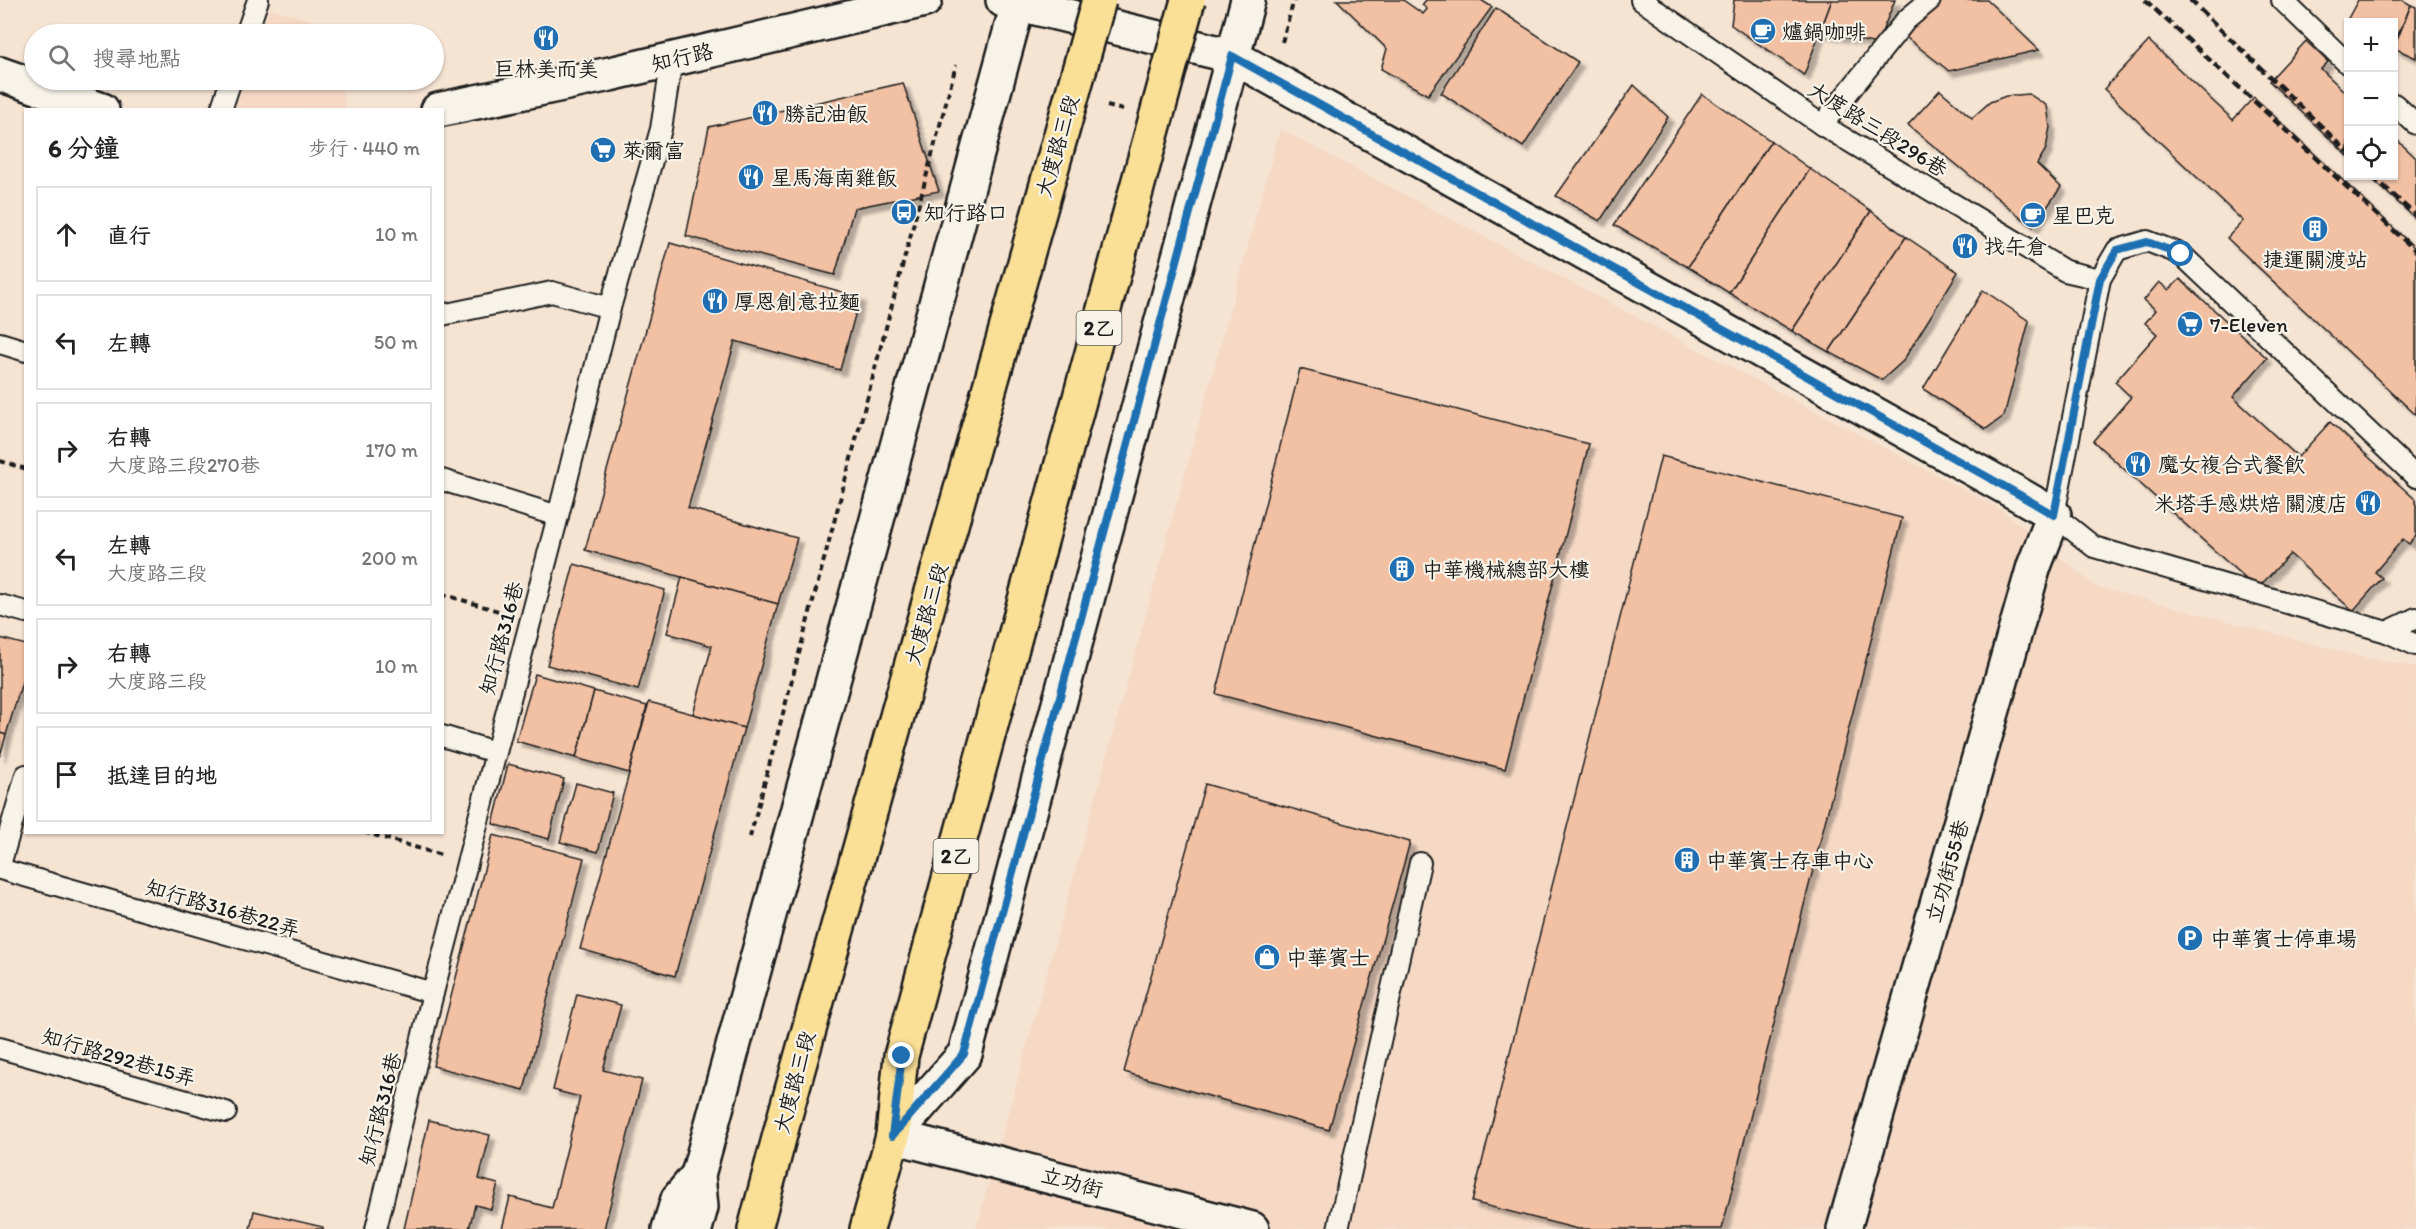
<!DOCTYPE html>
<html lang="zh-TW">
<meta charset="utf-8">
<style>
:root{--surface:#fff;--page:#f2f2f2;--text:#222;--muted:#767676;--line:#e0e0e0}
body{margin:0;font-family:Itim,"LXGW WenKai TC",sans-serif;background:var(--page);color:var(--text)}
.controls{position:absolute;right:18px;top:18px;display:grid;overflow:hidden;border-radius:0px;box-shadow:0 2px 4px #0004}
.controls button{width:54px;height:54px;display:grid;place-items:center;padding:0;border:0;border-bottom:2px solid var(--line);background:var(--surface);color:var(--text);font:30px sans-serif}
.stop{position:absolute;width:18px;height:18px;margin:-14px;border:4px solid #1f6fb2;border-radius:50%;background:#fff}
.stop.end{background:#1f6fb2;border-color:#fff;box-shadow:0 2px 6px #0008}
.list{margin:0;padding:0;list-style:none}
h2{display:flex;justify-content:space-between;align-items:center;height:78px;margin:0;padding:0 24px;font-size:26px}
h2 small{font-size:20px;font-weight:400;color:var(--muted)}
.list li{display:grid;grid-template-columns:39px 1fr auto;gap:18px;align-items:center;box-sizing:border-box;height:96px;margin:0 12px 12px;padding:0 12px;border:2px solid var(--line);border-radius:0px}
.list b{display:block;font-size:22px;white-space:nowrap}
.list p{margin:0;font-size:20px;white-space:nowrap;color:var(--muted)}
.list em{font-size:20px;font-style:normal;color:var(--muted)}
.icon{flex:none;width:33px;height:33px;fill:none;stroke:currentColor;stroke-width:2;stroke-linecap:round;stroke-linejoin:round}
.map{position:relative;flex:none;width:2416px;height:1229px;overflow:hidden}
.search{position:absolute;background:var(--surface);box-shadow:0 2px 4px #0004;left:24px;top:24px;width:420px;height:66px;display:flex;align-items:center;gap:15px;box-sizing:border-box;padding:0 21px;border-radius:33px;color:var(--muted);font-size:22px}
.panel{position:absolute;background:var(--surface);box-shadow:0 2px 4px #0004;left:24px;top:108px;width:420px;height:726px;border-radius:0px}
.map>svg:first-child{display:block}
</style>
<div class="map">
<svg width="2416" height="1229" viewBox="0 0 2416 1229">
<defs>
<filter id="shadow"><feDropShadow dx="5.5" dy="5.5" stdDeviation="1.5" flood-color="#0004"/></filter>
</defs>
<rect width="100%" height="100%" fill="#f6e4d3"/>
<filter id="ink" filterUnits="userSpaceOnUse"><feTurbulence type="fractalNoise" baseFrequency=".0167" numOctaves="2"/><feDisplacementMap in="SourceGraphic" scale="12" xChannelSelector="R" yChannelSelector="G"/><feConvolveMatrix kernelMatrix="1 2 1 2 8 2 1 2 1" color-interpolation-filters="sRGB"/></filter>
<g filter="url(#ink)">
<g fill="#f5d9c5">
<path d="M270,8L328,25L330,34H261Z"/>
<path d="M245,80H340L346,109H234Z"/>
<path d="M1280,129L1999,508L2097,587L2367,658L2416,667V1229H976Z"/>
</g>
<g fill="#f2c0a3" stroke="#1c1c1c" stroke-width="1.5" filter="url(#shadow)">
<path d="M1337,0H1403L1423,14L1427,9L1422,5L1426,0H1481L1492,7L1428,95L1381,69L1387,49Z"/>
<path d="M1734,0H1832L1804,75L1731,25Z"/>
<path d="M1832,0H1895L1877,44L1820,32Z"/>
<path d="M1936,0H1987L2039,50L1949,71L1902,34Z"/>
<path d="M2358,0H2403L2411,5L2394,44V22H2348V26L2345,24Z"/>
<path d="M2411,5L2416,7V58L2394,48Z"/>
<path d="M1496,8L1578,62L1523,147L1441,93Z"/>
<path d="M2149,41L2233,120L2254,97L2416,249V415L2227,238L2243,221L2104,89Z"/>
<path d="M2306,41L2328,62L2321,69L2348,95V156L2269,81Z"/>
<path d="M903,83L939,191L854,208L835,275L686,236L709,127Z"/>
<path d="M1634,85L1668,117L1600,221L1556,196Z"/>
<path d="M1940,90L1972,118L1990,102L2006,96L2029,94L2047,106L2050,127L2046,149L2037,164L2061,187L2033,227L1908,125Z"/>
<path d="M1702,94L1771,141L1688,267L1614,225Z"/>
<path d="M2394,137L2416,158V219L2369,176H2394Z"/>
<path d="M1771,141L1810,169L1729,293L1688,267Z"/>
<path d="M1810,169L1871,211L1792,331L1729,293Z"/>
<path d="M1871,211L1906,237L1829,352L1792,331Z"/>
<path d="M1906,237L1958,272L1903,361L1882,380L1829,352Z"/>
<path d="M670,243L860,297L840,370L735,341L688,508L797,538L778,604L585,550Z"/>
<path d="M2180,279L2267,358L2233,397L2298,457L2330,422L2416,500V536L2409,544L2403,539L2375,572L2382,578L2353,611L2290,554L2257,589L2093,441L2131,397L2115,382L2157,334L2145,323L2156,310L2144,300L2159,282L2169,290Z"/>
<path d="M1983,290L2029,321L2004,416L1986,429L1923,389Z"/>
<path d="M1300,369L1589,444L1505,769L1216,694Z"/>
<path d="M1661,456L1902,518L1722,1229H1578L1472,1202Z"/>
<path d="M574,564L665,590L638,690L547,665Z"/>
<path d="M682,577L778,604L744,728L693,714L712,646L667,633Z"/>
<path d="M0,638L26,645V669L6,735L0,733Z"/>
<path d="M535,674L594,691L576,758L516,741Z"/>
<path d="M594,691L647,706L629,773L576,758Z"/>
<path d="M649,702L744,728L675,976L580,949Z"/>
<path d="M0,733L6,735L0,756Z"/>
<path d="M508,764L564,779L549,839L493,824Z"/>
<path d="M576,783L613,793L598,852L560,842Z"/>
<path d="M1205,784L1410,842L1329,1130L1124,1072Z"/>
<path d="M493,835L584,858L524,1090L433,1066Z"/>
<path d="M577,994L621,1005L603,1070L642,1080L604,1229H502L510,1197L552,1208L580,1097L553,1090Z"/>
<path d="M429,1120L490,1135L479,1179L498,1184L491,1209L475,1205L469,1229H404Z"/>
<path d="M254,1211L323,1227V1229H250Z"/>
</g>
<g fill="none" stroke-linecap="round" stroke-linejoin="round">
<defs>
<g id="service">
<path d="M1641,0L1822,125L2065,271L2100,279"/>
<path d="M2282,0L2348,64"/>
<path d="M246,34L258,0"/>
<path d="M2394,104L2416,124"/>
<path d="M221,110L231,80"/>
<path d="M1822,125L1906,20L1930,0"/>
<path d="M442,315L552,292L610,308"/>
<path d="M0,343L26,351"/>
<path d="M2416,477L2181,254L2147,241L2117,250L2100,279L2054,515L2094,547L2387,632L2416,618"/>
<path d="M442,480L558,516"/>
<path d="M0,605L26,612"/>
<path d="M2387,632L2416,645"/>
<path d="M442,736L495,752"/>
<path d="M0,865L26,775"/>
<path d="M0,869L433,993"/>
<path d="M0,1048L226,1112"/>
<path d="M376,1229L433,993L558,516L610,308L661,129L672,59"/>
<path d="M1338,1229L1420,863"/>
</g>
<g id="minor">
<path d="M1248,0L965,1054L893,1136L1252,1229"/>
<path d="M1232,56L2018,494L2054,515L2034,566L1844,1229"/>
<path d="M669,1229L678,1199L698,1175"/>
<path d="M695,1229L701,1207L698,1175L1019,0"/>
</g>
<g id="tertiary">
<path d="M1003,0L1232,56"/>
<path d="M0,74L102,110"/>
<path d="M438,110L610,74L925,0"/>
</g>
<g id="primary">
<path d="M755,1229L787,1108L921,631"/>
<path d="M867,1229L893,1136L901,1056L1010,655"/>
</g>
</defs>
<use href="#service" stroke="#1c1c1c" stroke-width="24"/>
<use href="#minor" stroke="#1c1c1c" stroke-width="38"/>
<use href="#tertiary" stroke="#1c1c1c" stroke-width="38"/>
<use href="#primary" stroke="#1c1c1c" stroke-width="38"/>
<g stroke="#1c1c1c" stroke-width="4" stroke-dasharray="6 4.5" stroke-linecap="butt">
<path d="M1282,42L1294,0"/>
<path d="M1107,106L1123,110"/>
<path d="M0,461L26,469"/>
<path d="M442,594L502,612"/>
<path d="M364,832L441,855"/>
<path d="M750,837L956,65"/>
</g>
<use href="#service" stroke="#f7f3e8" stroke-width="20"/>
<use href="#minor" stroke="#f7f3e8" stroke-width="33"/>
<use href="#tertiary" stroke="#f7f3e8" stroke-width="33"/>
<use href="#primary" stroke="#fadf96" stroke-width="33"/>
<g stroke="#1c1c1c" stroke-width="4.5" stroke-dasharray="9 4.5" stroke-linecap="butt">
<path d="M2145,0L2416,251"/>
<path d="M2190,0L2348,152"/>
<path d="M2373,176L2416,216"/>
</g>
<defs>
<g id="primary-bridge">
<path d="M921,631L1099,0"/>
<path d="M1010,655L1188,0"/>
</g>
</defs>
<use href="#primary-bridge" stroke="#1c1c1c" stroke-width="38" stroke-linecap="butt"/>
<use href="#primary-bridge" stroke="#fadf96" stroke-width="33"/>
</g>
</g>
<g fill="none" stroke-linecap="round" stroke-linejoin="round" filter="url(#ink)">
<path stroke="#1f6fb2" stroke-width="8" d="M902,1056L892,1136L964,1054L1232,56L2018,494L2054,515L2100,279L2117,250L2147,242L2181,254"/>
</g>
<defs>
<symbol id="cafe-disc" viewBox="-11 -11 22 22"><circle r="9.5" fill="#1f6fb2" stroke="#f7f3e8"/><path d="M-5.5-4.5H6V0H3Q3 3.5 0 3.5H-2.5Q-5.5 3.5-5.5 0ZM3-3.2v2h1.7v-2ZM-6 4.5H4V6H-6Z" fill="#fff"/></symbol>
<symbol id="restaurant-disc" viewBox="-11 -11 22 22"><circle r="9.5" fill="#1f6fb2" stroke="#f7f3e8"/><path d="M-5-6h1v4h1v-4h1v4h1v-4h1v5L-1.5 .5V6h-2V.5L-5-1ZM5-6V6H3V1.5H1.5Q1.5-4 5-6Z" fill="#fff"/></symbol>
<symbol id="supermarket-disc" viewBox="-11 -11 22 22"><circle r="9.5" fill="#1f6fb2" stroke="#f7f3e8"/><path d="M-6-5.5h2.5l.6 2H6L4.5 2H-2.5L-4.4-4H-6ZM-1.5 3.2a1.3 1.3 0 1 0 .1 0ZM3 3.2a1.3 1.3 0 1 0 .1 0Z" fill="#fff"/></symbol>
<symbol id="bus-disc" viewBox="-11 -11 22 22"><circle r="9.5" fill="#1f6fb2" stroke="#f7f3e8"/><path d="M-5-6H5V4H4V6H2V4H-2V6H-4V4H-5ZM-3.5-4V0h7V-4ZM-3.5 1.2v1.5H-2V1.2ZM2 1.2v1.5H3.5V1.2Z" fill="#fff"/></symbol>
<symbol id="building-disc" viewBox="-11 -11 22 22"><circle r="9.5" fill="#1f6fb2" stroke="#f7f3e8"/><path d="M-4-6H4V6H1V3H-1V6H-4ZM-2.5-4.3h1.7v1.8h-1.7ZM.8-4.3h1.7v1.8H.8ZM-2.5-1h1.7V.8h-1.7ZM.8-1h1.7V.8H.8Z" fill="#fff"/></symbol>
<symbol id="parking-disc" viewBox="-11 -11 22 22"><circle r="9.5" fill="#1f6fb2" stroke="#f7f3e8"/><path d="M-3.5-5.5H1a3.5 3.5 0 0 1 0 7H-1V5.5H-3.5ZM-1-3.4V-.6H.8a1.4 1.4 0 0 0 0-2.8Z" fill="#fff"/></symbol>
<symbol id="shop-disc" viewBox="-11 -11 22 22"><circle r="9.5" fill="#1f6fb2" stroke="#f7f3e8"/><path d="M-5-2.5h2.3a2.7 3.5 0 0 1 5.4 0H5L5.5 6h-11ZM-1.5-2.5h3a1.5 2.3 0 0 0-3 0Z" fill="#fff"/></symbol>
</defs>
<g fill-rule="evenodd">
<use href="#cafe-disc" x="1748" y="16" width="30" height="30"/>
<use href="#restaurant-disc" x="531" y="23" width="30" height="30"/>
<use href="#restaurant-disc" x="750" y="98" width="30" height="30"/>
<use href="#supermarket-disc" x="588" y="135" width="30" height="30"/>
<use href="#restaurant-disc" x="736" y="162" width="30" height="30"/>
<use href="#bus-disc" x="889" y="197" width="30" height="30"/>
<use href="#cafe-disc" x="2018" y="200" width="30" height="30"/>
<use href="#building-disc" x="2300" y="214" width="30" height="30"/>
<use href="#restaurant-disc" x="1950" y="231" width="30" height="30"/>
<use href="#restaurant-disc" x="700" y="286" width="30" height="30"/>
<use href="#supermarket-disc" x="2175" y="309" width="30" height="30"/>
<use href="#restaurant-disc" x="2123" y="449" width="30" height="30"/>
<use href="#restaurant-disc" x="2353" y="488" width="30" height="30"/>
<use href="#building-disc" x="1387" y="554" width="30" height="30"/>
<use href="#building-disc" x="1672" y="845" width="30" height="30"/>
<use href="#parking-disc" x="2175" y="923" width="30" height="30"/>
<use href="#shop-disc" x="1252" y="942" width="30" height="30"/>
</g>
<g text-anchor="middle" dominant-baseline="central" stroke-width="4.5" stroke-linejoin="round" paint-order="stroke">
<g fill="#f7f3e8" stroke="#5e5c59" stroke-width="1.5">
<rect x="1076.5" y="311" width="45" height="34" rx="4.5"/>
<rect x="933.5" y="839" width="45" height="34" rx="4.5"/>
</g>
<g font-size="20" font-weight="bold" fill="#1c1c1c">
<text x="1099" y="328">2乙</text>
<text x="956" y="856">2乙</text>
</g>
<g font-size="21" fill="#1c1c1c" stroke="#f7f3e8" text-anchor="start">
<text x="1782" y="31">爐鍋咖啡</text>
<text x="546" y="68" text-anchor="middle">巨林美而美</text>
<text x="784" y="113">勝記油飯</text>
<text x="622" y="150">萊爾富</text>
<text x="771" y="177">星馬海南雞飯</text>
<text x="924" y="212">知行路口</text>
<text x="2052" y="215">星巴克</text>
<text x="1984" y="246">找午倉</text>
<text x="2315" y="259" text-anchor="middle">捷運關渡站</text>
<text x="734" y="301">厚恩創意拉麵</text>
<text x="2210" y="324">7-Eleven</text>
<text x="2158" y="464">魔女複合式餐飲</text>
<text x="2348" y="503" text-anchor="end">米塔手感烘焙 關渡店</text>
<text x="1422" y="569">中華機械總部大樓</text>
<text x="1706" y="860">中華賓士存車中心</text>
<text x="2210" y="938">中華賓士停車場</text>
<text x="1286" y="957">中華賓士</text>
</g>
<g font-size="21" fill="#1c1c1c" stroke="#f7f3e8">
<text transform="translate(682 57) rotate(-13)">知行路</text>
<text transform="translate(1878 129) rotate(32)">大度路三段296巷</text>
<text transform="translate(1057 146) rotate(-74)">大度路三段</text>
<text transform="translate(926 614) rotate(-74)">大度路三段</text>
<text transform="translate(501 638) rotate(-75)">知行路316巷</text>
<text transform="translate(1947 871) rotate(-74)">立功街55巷</text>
<text transform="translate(223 908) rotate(16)">知行路316巷22弄</text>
<text transform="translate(119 1057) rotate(16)">知行路292巷15弄</text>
<text transform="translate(794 1082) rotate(-75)">大度路三段</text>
<text transform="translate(380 1109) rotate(-76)">知行路316巷</text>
<text transform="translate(1072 1182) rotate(15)">立功街</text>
</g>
</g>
</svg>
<div class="controls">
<button>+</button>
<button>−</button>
<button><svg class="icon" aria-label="locate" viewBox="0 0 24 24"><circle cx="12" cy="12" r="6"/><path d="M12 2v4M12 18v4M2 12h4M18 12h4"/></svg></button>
</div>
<div class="stop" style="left:2181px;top:254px"></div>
<div class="stop end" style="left:902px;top:1056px"></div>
<div class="search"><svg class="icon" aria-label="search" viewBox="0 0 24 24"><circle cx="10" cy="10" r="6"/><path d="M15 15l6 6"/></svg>搜尋地點</div>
<section class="panel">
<h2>6 分鐘<small>步行 · 440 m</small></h2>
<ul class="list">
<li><svg class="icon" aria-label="ahead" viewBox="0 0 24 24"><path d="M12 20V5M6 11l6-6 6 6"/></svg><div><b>直行</b></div><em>10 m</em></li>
<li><svg class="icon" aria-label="left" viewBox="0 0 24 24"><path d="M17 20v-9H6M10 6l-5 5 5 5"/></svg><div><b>左轉</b></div><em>50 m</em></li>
<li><svg class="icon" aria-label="right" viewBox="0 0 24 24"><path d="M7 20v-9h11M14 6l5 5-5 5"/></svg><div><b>右轉</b><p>大度路三段270巷</p></div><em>170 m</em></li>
<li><svg class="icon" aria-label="left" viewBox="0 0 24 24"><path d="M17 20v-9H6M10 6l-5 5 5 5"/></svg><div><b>左轉</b><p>大度路三段</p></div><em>200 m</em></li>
<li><svg class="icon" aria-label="right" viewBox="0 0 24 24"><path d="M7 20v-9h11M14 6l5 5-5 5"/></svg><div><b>右轉</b><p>大度路三段</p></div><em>10 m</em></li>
<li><svg class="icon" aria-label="arrive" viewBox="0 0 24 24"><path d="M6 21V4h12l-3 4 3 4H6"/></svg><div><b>抵達目的地</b></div></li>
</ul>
</section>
</div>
